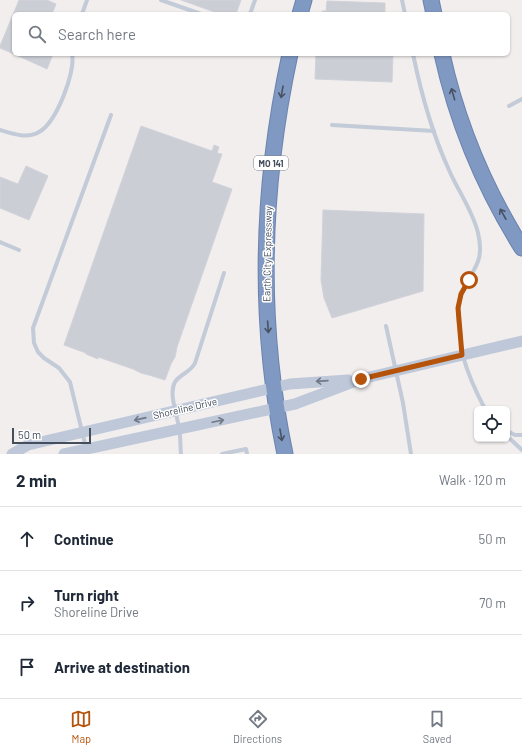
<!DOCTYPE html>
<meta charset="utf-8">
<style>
:root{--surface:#fff;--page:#f6f6f7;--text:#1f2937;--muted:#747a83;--line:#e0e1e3;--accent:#b45309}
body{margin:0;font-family:Barlow,sans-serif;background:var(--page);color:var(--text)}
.controls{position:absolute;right:12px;bottom:12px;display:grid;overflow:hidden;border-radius:6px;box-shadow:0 1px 3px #0004}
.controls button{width:36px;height:36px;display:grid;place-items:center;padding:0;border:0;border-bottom:1px solid var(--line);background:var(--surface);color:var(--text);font:20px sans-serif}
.scale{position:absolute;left:12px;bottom:10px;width:79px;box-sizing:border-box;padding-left:4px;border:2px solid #444e5d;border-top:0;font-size:11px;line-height:14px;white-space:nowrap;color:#444e5d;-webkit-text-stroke:3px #fff;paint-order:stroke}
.stop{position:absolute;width:12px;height:12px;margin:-9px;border:3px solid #b45309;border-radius:50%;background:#fff}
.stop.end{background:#b45309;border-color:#fff;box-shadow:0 1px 4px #0008}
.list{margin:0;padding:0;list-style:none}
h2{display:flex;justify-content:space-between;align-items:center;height:52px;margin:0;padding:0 16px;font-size:17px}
h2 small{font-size:13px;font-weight:400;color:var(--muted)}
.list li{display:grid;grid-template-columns:26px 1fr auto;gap:12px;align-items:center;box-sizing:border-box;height:64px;padding:0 16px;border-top:1px solid var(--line)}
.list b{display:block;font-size:15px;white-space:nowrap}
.list p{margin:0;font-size:13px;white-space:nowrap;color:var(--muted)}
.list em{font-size:13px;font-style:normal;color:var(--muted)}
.icon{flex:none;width:22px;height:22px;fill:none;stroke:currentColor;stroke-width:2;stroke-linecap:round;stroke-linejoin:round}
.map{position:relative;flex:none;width:522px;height:454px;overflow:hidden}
.search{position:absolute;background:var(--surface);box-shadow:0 1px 3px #0004;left:12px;right:12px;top:12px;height:44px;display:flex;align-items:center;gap:10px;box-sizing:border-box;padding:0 14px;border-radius:6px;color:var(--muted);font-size:15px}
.sheet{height:244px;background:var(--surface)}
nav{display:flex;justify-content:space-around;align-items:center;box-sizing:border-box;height:56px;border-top:1px solid var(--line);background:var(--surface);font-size:11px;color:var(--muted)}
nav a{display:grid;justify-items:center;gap:2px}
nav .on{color:var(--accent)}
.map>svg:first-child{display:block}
</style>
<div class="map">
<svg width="522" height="454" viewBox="0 0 522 454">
<rect width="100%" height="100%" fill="#f1eeed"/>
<g fill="#ccced6" stroke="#d1d2da">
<path d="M19,0H47L56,4L52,14H14V54L0,48V46Z"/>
<path d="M181,0H241L236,14H220Z"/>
<path d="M327,1L385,3V13H390V14H322V11H326Z"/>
<path d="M14,54H53L47,69Z"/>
<path d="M316,54H393L392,82L315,79Z"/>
<path d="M141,126L212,151L214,145L219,147L217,153L222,154L212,182L232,189L177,347L175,357L171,364L165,380L149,375L141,373L133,369L98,357V359L86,354V353L64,345Z"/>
<path d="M26,166L48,176L29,220L0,208V177L18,184Z"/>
<path d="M323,210L424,214L423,291L332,318L324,298L321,280Z"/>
</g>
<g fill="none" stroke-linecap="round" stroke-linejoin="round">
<defs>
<g id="highway">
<path d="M431,0L434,14"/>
<path d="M300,14L304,0"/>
<path d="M442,54C457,122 485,189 522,248"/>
<path d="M285,454C257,320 261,188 290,54"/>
</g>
</defs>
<use href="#highway" stroke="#6b83ae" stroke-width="17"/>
<g stroke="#c2cbd7" stroke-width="4">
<path d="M161,0L201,14"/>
<path d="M402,0L405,14"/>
<path d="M82,14L87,0"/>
<path d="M250,14L255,0"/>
<path d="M413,54C421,93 432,133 449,170C458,191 473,211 478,233C486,266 469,270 461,296C457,308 458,319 460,332C461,340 461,348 463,356C468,375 476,392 485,409"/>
<path d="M509,106L522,99"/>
<path d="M332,125L434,131"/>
<path d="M0,130C13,134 27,139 39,132C56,123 76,72 72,54"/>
<path d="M0,242L19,250"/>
<path d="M386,326L403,403L411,454"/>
<path d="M507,431L515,435H522"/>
<path d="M507,436L522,450"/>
<path d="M86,448L70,382L59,368L44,358L38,352L34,343L33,328L111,115"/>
<path d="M181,454C180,446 181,437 179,429C178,416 168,394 175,382C180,374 191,372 195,363L224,273"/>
<path d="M222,454L246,449L247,454"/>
</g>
<g stroke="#bec8d9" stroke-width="11">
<path d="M12,454L28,445L290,384L348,380"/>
<path d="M64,454L295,404L361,379L522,341"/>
</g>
<use href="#highway" stroke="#8099c2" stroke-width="15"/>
</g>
<defs><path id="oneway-shaft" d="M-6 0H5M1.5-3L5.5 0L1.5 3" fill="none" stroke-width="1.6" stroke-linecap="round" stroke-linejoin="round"/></defs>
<g stroke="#475262">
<use href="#oneway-shaft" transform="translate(282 92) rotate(100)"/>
<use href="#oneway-shaft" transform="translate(453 94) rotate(-106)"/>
<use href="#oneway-shaft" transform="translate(503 214) rotate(-119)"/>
<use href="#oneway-shaft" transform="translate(268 327) rotate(86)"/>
<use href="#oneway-shaft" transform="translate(281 435) rotate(80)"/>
</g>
<g stroke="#6f7988">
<use href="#oneway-shaft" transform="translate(322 381) rotate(176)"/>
<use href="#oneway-shaft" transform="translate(140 419) rotate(167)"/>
<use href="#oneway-shaft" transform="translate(218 421) rotate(-12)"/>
</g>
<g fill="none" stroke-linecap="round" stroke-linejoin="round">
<path stroke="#b45309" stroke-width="5" d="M361,379L462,355L458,308L461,294L469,280"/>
</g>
<g text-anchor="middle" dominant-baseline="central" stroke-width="3" stroke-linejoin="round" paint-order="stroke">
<rect fill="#fff" stroke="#7c838e" stroke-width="1" x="254" y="156" width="34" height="14" rx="3"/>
<g font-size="9" font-weight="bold" fill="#444e5d">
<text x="271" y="163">MO 141</text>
</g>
<g font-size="10" fill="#444e5d" stroke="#fff">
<text transform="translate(267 254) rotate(-89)">Earth City Expressway</text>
<text transform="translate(185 408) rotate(-13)">Shoreline Drive</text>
</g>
</g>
</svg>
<div class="controls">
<button><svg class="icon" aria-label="locate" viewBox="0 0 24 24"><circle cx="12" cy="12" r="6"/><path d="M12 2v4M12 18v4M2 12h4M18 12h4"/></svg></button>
</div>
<div class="scale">50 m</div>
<div class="stop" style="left:469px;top:280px"></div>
<div class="stop end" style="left:361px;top:379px"></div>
<div class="search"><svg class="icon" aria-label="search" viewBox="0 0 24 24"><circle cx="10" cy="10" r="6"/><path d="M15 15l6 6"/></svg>Search here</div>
</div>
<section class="sheet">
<h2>2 min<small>Walk · 120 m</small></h2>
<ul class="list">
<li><svg class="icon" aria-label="ahead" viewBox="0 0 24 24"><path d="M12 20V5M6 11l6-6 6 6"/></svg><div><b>Continue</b></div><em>50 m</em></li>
<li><svg class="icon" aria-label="right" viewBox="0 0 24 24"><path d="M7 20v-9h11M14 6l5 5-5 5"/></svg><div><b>Turn right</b><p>Shoreline Drive</p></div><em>70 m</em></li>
<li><svg class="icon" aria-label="arrive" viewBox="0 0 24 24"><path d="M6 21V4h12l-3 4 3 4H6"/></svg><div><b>Arrive at destination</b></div></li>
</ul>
</section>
<nav>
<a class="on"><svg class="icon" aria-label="map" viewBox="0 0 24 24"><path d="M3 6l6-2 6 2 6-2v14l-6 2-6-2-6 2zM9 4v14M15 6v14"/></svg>Map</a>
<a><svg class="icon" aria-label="directions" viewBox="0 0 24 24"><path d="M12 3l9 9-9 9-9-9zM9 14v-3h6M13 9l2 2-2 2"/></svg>Directions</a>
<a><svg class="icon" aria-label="saved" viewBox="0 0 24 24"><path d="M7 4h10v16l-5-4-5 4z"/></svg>Saved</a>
</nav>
